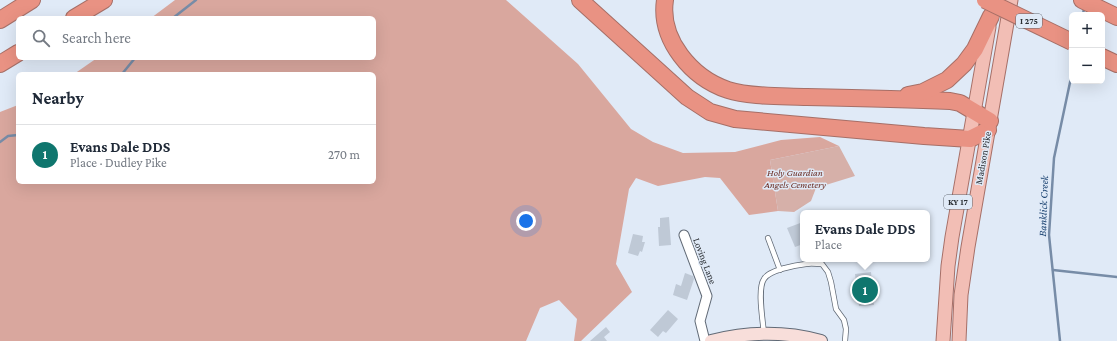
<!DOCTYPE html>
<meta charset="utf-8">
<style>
:root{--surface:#fff;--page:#f2f2f3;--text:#1f2937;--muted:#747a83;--line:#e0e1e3;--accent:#0f766e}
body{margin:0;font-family:"Crimson Pro",serif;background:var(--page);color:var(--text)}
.controls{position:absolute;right:12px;top:12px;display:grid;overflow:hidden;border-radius:6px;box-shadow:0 4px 16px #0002}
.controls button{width:36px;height:36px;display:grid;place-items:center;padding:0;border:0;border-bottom:1px solid var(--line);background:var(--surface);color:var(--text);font:20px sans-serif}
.you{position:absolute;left:526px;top:221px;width:14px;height:14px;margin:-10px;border:3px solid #fff;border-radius:50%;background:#1a73e8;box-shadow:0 0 0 6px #1a73e833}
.badge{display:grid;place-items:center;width:26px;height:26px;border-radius:50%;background:var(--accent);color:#fff;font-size:13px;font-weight:700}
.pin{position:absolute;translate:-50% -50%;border:2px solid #fff;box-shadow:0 1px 4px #0006}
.popup{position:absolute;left:800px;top:210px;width:130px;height:52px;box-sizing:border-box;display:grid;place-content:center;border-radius:6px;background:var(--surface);filter:drop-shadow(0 1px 3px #0005);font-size:13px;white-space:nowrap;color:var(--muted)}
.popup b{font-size:15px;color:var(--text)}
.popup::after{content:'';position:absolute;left:50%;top:100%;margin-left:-8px;border:8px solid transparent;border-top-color:var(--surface)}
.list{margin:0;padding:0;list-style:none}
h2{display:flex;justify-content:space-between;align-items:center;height:52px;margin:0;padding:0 16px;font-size:17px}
h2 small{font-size:13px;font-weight:400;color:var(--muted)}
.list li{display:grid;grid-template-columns:26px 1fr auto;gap:12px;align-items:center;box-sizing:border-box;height:60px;padding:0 16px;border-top:1px solid var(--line)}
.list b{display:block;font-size:15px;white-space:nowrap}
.list p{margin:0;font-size:13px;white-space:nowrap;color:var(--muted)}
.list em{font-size:13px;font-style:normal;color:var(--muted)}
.icon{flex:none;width:22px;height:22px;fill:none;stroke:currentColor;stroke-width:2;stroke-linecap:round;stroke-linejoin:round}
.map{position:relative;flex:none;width:1117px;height:341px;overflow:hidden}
.search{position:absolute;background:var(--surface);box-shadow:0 4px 16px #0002;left:16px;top:16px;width:360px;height:44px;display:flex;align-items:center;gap:10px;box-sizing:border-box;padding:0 14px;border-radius:6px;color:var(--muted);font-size:15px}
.panel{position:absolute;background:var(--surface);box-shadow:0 4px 16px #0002;left:16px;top:72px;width:360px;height:112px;border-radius:6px}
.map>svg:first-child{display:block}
</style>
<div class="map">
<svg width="1117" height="341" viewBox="0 0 1117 341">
<rect width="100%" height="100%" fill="#e0eaf7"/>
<path fill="#d6b0a9" d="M839,146L855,176L816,188L811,201L794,212L778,211L770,160Z"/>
<path fill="#d9a79e" d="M175,0H506L578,64L631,129L653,142L683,153L735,152L781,140L820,137L839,146L770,160L778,211L749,215L720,178L705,177L658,186L636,178L629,189L616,264L632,292L581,341H574L577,319L559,300L540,308L526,341H0V112L18,105V182H374V74H74L97,58H374V18H151Z"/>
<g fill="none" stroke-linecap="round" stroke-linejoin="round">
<g stroke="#778ca7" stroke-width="2.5">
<path d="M1083,15L1084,8"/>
<path d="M173,18L196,0"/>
<path d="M122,74L135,58"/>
<path d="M0,142L8,136L18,135"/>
<path d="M1053,270L1117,277"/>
<path d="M1060,341L1049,235L1054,158L1072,73"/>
</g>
</g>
<g fill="#bfc9d6">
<path d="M669,217L671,245L659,246L658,227H660V218Z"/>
<path d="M803,222V244L795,247L787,228Z"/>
<path d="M633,234L643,236L642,242H645L642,252L640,251L638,256L628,253Z"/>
<path d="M871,272L874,305L859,306L855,274Z"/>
<path d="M685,273L693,276L694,279L687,300L673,295L676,284L681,286Z"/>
<path d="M668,310L678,319L666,333L663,331L658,337L650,330Z"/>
<path d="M606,327L610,332L604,337L607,341H590Z"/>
</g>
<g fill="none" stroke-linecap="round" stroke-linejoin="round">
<defs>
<g id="lane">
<path d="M768,238L780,270"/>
<path d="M764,334C763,321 757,289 764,279C769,270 796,265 806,264C811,263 817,264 822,264L828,272L831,282L836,309L844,320L846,329L845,341"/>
</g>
<path id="street" d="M684,235L707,296L700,321L705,341"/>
<path id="secondary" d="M711,341C747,332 785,331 821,341"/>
<g id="primary">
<path d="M943,341L948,266L952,237L989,27"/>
<path d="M959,341L961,295L968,247L1011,0"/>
</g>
<g id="highway">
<path d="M580,0L687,97L710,112L735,119L924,136L970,139L988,130"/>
<path d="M665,0C659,40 692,78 728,90C748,97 783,96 804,97C852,98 901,99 950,101L960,103L990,121"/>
<path d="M1082,0L1117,17"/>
<path d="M74,18L104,0"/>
<path d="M0,20L32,0"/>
<path d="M1102,57L1117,64"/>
<path d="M0,64L18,53"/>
<path d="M908,95L923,92L947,80L964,64L975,49L991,16"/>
</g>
</defs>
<use href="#lane" stroke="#616a76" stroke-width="6"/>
<use href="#street" stroke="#616a76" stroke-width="11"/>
<use href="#secondary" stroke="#616a76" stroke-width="14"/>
<use href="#primary" stroke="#a66f67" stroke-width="15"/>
<use href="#highway" stroke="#a66f67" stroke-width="18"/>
<use href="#lane" stroke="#fff" stroke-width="4.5"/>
<use href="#street" stroke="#fff" stroke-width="9"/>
<use href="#secondary" stroke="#f8deda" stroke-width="12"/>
<use href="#primary" stroke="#f2beb5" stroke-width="13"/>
<use href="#highway" stroke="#e99283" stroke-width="16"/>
<defs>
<path id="highway-bridge" d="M985,0L1072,42"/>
</defs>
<use href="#highway-bridge" stroke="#a66f67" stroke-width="18" stroke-linecap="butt"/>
<use href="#highway-bridge" stroke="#e99283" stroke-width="16"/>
</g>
<g text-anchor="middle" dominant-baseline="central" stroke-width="3" stroke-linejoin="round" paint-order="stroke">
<g fill="#e0eaf7" stroke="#61676e" stroke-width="1">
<rect x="1016" y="14" width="26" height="14" rx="3"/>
<rect x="944" y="195" width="28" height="14" rx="3"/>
</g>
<g font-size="9" font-weight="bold" fill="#2b2f34">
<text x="1029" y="21">I 275</text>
<text x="958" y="202">KY 17</text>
</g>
<g font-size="10" fill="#2b2f34" stroke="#e0eaf7">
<text transform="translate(983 158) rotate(-80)">Madison Pike</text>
<text transform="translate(705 261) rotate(69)">Loving Lane</text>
</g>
<g font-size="10" font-style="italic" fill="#6c2e25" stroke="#e0eaf7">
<text x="795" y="172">Holy Guardian<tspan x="795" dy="12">Angels Cemetery</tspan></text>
</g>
<g font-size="11" font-style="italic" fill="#1d4573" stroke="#e0eaf7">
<text transform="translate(1043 206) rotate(-88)">Banklick Creek</text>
</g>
</g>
</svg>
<div class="controls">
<button>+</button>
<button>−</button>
</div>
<div class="you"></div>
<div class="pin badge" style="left:865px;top:290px">1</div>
<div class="popup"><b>Evans Dale DDS</b>Place</div>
<div class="search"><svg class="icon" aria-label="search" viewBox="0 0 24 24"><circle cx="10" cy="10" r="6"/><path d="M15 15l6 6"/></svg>Search here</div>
<section class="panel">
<h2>Nearby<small></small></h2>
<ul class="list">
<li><span class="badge">1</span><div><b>Evans Dale DDS</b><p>Place · Dudley Pike</p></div><em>270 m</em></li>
</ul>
</section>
</div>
